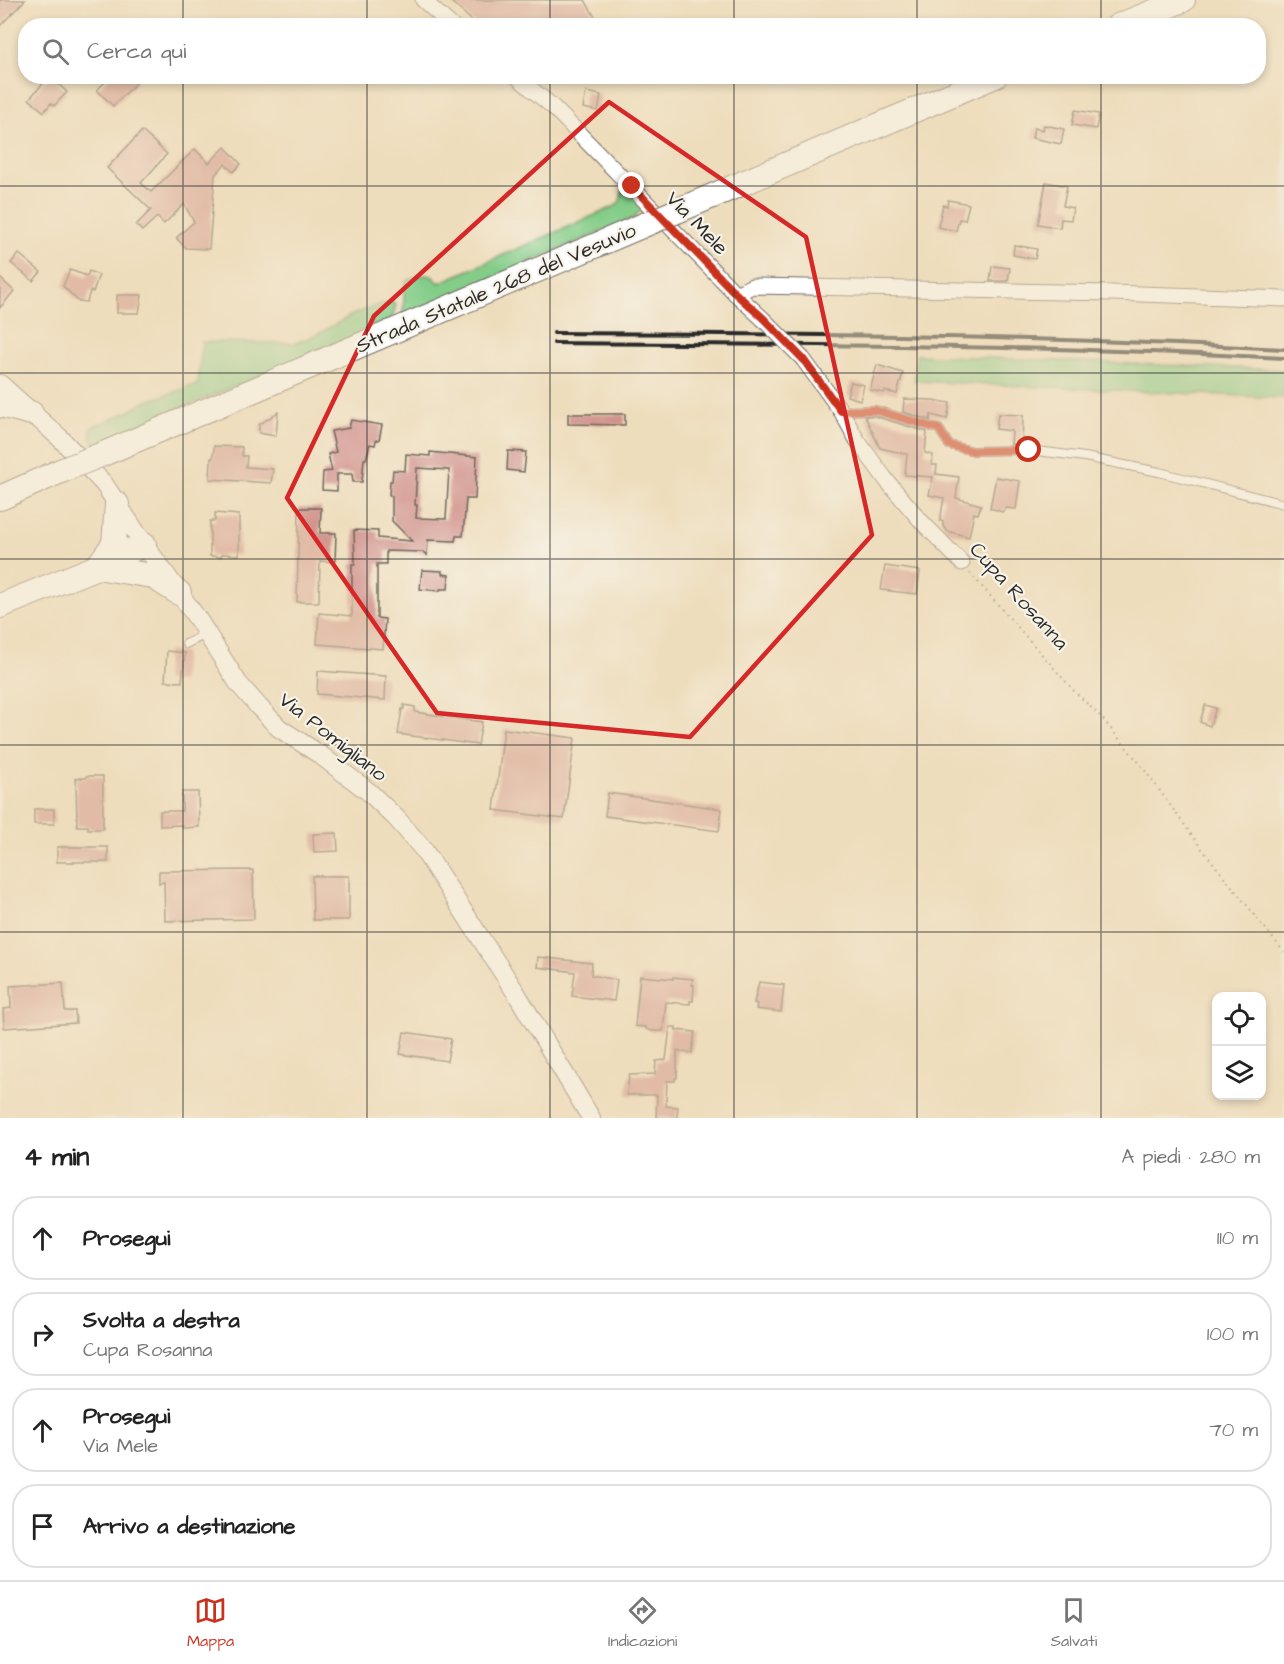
<!DOCTYPE html>
<html lang="it">
<meta charset="utf-8">
<style>
:root{--surface:#fff;--page:#f2f2f2;--text:#222;--muted:#767676;--line:#e0e0e0;--accent:#c8321e}
body{margin:0;font-family:"Architects Daughter",sans-serif;background:var(--page);color:var(--text)}
.controls{position:absolute;right:18px;bottom:18px;display:grid;overflow:hidden;border-radius:12px;box-shadow:0 3px 9px #0003}
.controls button{width:54px;height:54px;display:grid;place-items:center;padding:0;border:0;border-bottom:2px solid var(--line);background:var(--surface);color:var(--text);font:30px sans-serif}
.stop{position:absolute;width:18px;height:18px;margin:-14px;border:4px solid #c8321e;border-radius:50%;background:#fff}
.stop.end{background:#c8321e;border-color:#fff;box-shadow:0 2px 6px #0008}
.list{margin:0;padding:0;list-style:none}
h2{display:flex;justify-content:space-between;align-items:center;height:78px;margin:0;padding:0 24px;font-size:26px}
h2 small{font-size:20px;font-weight:400;color:var(--muted)}
.list li{display:grid;grid-template-columns:39px 1fr auto;gap:18px;align-items:center;box-sizing:border-box;height:84px;margin:0 12px 12px;padding:0 12px;border:2px solid var(--line);border-radius:24px}
.list b{display:block;font-size:22px;white-space:nowrap}
.list p{margin:0;font-size:20px;white-space:nowrap;color:var(--muted)}
.list em{font-size:20px;font-style:normal;color:var(--muted)}
.icon{flex:none;width:33px;height:33px;fill:none;stroke:currentColor;stroke-width:2;stroke-linecap:round;stroke-linejoin:round}
.map{position:relative;flex:none;width:1284px;height:1118px;overflow:hidden}
.search{position:absolute;background:var(--surface);box-shadow:0 3px 9px #0003;left:18px;right:18px;top:18px;height:66px;display:flex;align-items:center;gap:15px;box-sizing:border-box;padding:0 21px;border-radius:24px;color:var(--muted);font-size:22px}
.sheet{height:462px;background:var(--surface)}
nav{display:flex;justify-content:space-around;align-items:center;box-sizing:border-box;height:84px;border-top:2px solid var(--line);background:var(--surface);font-size:16px;color:var(--muted)}
nav a{display:grid;justify-items:center;gap:3px}
nav .on{color:var(--accent)}
.map>svg:first-child{display:block}
</style>
<div class="map">
<svg width="1284" height="1118" viewBox="0 0 1284 1118">
<rect width="100%" height="100%" fill="#f7f3e8"/>
<filter id="ink" filterUnits="userSpaceOnUse"><feTurbulence type="fractalNoise" baseFrequency=".0167" numOctaves="2"/><feDisplacementMap in="SourceGraphic" scale="12" xChannelSelector="R" yChannelSelector="G"/><feConvolveMatrix kernelMatrix="1 2 1 2 8 2 1 2 1" color-interpolation-filters="sRGB"/></filter>
<filter id="wash" filterUnits="userSpaceOnUse"><feTurbulence type="fractalNoise" baseFrequency=".008" numOctaves="4" result="noise"/><feDisplacementMap in="SourceGraphic" scale="24" xChannelSelector="R" yChannelSelector="G"/><feGaussianBlur stdDeviation="1.35" result="paint"/><feColorMatrix in="noise" values="0 0 0 0 0 0 0 0 0 0 0 0 0 0 0 0 0 1.4 0 .05"/><feComposite in="paint" operator="in"/></filter>
<g filter="url(#wash)">
<rect width="100%" height="100%" fill="#eeddbc"/>
<g fill="#84cd89" stroke="#587c5a" stroke-width="1.5">
<path d="M623,189L629,190L650,209L637,213L636,217L403,316L405,282C410,277 424,274 431,276C434,277 437,281 439,283L616,206L620,201Z"/>
<path d="M391,302L396,305L391,321L94,445L90,433L92,427L130,411L145,402L198,384L202,342L295,343L316,335L352,315L381,304Z"/>
<path d="M917,355L1284,370V398L914,381Z"/>
</g>
<g id="blocks">
<g fill="#d1938c" fill-rule="evenodd">
<path d="M0,0H25L0,26Z"/>
<path d="M449,0H585L600,26H478Z"/>
<path d="M50,76H63L57,83L67,92L54,106L51,103L44,112L29,99Z"/>
<path d="M111,76H132L137,82L113,106L97,90Z"/>
<path d="M586,92L601,95L598,111L583,108Z"/>
<path d="M1075,110L1099,114L1096,129L1072,125Z"/>
<path d="M1044,125L1064,129L1061,144L1032,138L1034,128L1043,130Z"/>
<path d="M142,131L167,154L141,183L151,192L195,149L209,163L225,147L241,164L233,172L225,164L215,175L209,249L186,248L177,239H178L177,237L194,222L184,204L164,224L157,217L142,231L136,225L151,210L107,168Z"/>
<path d="M1046,182L1067,186L1063,206L1073,208L1071,220L1061,219L1060,228L1038,224Z"/>
<path d="M948,200L969,204L965,220L959,219L956,231L938,227L943,205L947,206Z"/>
<path d="M1014,245L1037,249L1035,259L1013,255Z"/>
<path d="M19,254L41,272L33,281L11,263Z"/>
<path d="M992,266L1010,268L1008,281H990Z"/>
<path d="M70,270L87,276L89,271L99,275L93,292L90,291L87,302L78,301L63,286Z"/>
<path d="M0,278L14,291L0,308Z"/>
<path d="M117,295H142L139,313H117Z"/>
<path d="M877,365L903,373L897,394L885,391L884,393L870,390Z"/>
<path d="M851,382L864,385L860,400L847,396Z"/>
<path d="M904,399L933,400L950,403L947,419L931,415L930,420L903,412Z"/>
<path d="M278,412L276,436L259,433V425Z"/>
<path d="M568,414H625V425L568,424Z"/>
<path d="M998,414L1023,415L1022,444H1011L1012,431L996,429Z"/>
<path d="M865,416H874L927,432L925,453L933,455L932,465H937L936,474L959,477L956,498L981,505L978,514L974,513L969,537L947,531L943,526V521H940L944,498L929,495L933,477L905,475L907,454L880,448Z"/>
<path d="M351,420L382,425L379,440H376L375,445L370,444L366,459H364L362,482H353L352,474H337V491L322,490L323,472L332,471L328,454L336,452L331,431L349,428Z"/>
<path d="M214,446L242,447V456H247L246,467L273,469L271,483L210,479L211,458H213Z"/>
<path d="M508,451L526,452L524,472L507,470Z"/>
<path d="M430,452L477,457L475,499H466L463,536H456L455,541L428,540L427,555L423,552L386,551V564H377V618L385,619L383,649L317,644L319,613L352,616V564H355L354,530L378,531V538L412,541L392,521V496L389,495L390,481H392L393,470L405,471L406,454L430,456ZM417,468L449,470L446,519L416,518L417,505H415Z"/>
<path d="M996,477L1020,481L1016,509L1006,508L1002,512L990,508Z"/>
<path d="M299,508H321L320,533H336L335,562L320,561L319,602H297Z"/>
<path d="M215,513L239,515V555L222,554L221,557L210,556V521H215Z"/>
<path d="M885,566L920,571L917,594L881,590Z"/>
<path d="M422,570L442,571V574L449,575L448,589H440V591L420,589Z"/>
<path d="M167,651L185,653L182,682L165,681Z"/>
<path d="M318,671L386,676L385,700L317,694Z"/>
<path d="M404,705L415,707V712L482,722L478,745L398,734L402,709H404Z"/>
<path d="M1205,705L1216,708L1210,726L1200,722Z"/>
<path d="M504,729L575,738L564,819L494,810Z"/>
<path d="M86,776H103V829H88V826H77L76,778H86Z"/>
<path d="M182,792H198L199,827L183,828L182,825L160,826V811H182Z"/>
<path d="M608,793L722,809L719,831L605,816Z"/>
<rect x="34" y="809" width="20" height="15"/>
<path d="M337,833L338,851L314,852L313,834Z"/>
<rect x="57" y="847" width="51" height="15"/>
<path d="M253,870L254,919L165,921L164,882L159,883V871Z"/>
<path d="M312,876H349V920H313Z"/>
<path d="M538,957L592,963L591,975L617,980L614,1001L572,996L575,972L537,967Z"/>
<path d="M640,976L673,979V977L693,979L692,985H694L693,1001H690V1004L666,1002L663,1031H652L646,1029V1027L635,1026Z"/>
<path d="M759,982L784,985L781,1012L756,1009L757,1004L754,1003Z"/>
<path d="M63,983L65,1011H75L76,1023L4,1028L3,1009L11,1008L10,986Z"/>
<path d="M670,1027H676V1030L695,1032L692,1053L677,1051V1078H675V1081H667L666,1106L678,1107L677,1118H656L657,1095H627L629,1075L655,1074L656,1061L666,1060Z"/>
<path d="M404,1032L451,1039L447,1061L400,1054Z"/>
</g>
</g>
</g>
<g filter="url(#ink)">
<use href="#blocks" fill-opacity="0" stroke="#6f695e" stroke-width="1.5"/>
<g fill="none" stroke-linecap="round" stroke-linejoin="round">
<defs>
<g id="service">
<path d="M842,411L875,410L939,429L949,445L973,451L1029,450L1085,457L1159,472L1284,504"/>
<path d="M186,644L206,634"/>
</g>
<g id="minor">
<path d="M423,0L452,26"/>
<path d="M516,76L553,107L736,294L763,319"/>
<path d="M736,294L752,286L1111,293L1284,299"/>
<path d="M803,359L841,411L857,440L887,481L921,521L962,563"/>
</g>
<path id="tertiary" d="M0,384L60,438L104,484L144,544L197,618L238,683L259,707L279,728L319,754L369,792L397,819L423,849L518,996L591,1118"/>
<g id="trunk">
<path d="M1118,26L1183,0"/>
<path d="M677,211L995,76"/>
<path d="M0,405L31,413"/>
<path d="M103,454L651,222"/>
<path d="M0,498L63,470"/>
<path d="M97,567L152,576L179,593"/>
<path d="M97,567L114,544L117,504"/>
<path d="M0,606L97,567L144,544"/>
</g>
</defs>
<use href="#service" stroke="#6f695e" stroke-width="10"/>
<use href="#minor" stroke="#6f695e" stroke-width="17"/>
<use href="#tertiary" stroke="#6f695e" stroke-width="20"/>
<use href="#trunk" stroke="#6f695e" stroke-width="26"/>
<path stroke="#6f695e" stroke-width="2" stroke-dasharray="1.5 4.5" stroke-linecap="butt" d="M970,573L1074,691L1101,717L1141,765L1202,849L1284,952"/>
<use href="#service" stroke="#fff" stroke-width="8"/>
<use href="#minor" stroke="#fff" stroke-width="15"/>
<use href="#tertiary" stroke="#fff" stroke-width="18"/>
<use href="#trunk" stroke="#fff" stroke-width="24"/>
<g stroke="#2b2b2b" stroke-width="4">
<path d="M554,333C797,334 1041,336 1284,349"/>
<path d="M554,343C797,345 1041,345 1284,358"/>
</g>
<defs>
<path id="minor-bridge" d="M763,319L803,359"/>
<g id="trunk-bridge">
<path d="M651,222L677,211"/>
<path d="M63,470L103,454"/>
</g>
</defs>
<use href="#minor-bridge" stroke="#6f695e" stroke-width="17" stroke-linecap="butt"/>
<use href="#trunk-bridge" stroke="#6f695e" stroke-width="26" stroke-linecap="butt"/>
<use href="#minor-bridge" stroke="#fff" stroke-width="15"/>
<use href="#trunk-bridge" stroke="#fff" stroke-width="24"/>
</g>
</g>
<g fill="none" stroke-linecap="round" stroke-linejoin="round" filter="url(#ink)">
<path stroke="#c8321e" stroke-width="8" d="M632,186L736,294L763,318L803,359L841,411L875,410L939,429L949,445L973,451L1029,450"/>
</g>
<path d="M0 0H1284V1118H0ZM609,102L806,237L872,535L690,737L437,713L287,498L374,316Z" fill="#eeddbc" fill-opacity=".55" fill-rule="evenodd"/>
<path fill="none" stroke="#d62828" stroke-width="4.5" stroke-linejoin="round" d="M609,102L806,237L872,535L690,737L437,713L287,498L374,316Z"/>
<path fill="none" stroke="#2b2b2b" stroke-width="1.5" stroke-opacity="0.55" d="M183,0V26M367,0V26M550,0V26M734,0V26M917,0V26M1101,0V26M183,76V1118M367,76V1118M550,76V1118M734,76V1118M917,76V1118M1101,76V1118M0,186H1284M0,373H1284M0,559H1284M0,745H1284M0,932H1284"/>
<g text-anchor="middle" dominant-baseline="central" stroke-width="4.5" stroke-linejoin="round" paint-order="stroke">
<g font-size="21" fill="#2b2b2b" stroke="#f7f3e8">
<text transform="translate(697 223) rotate(46)">Via Mele</text>
<text transform="translate(496 288) rotate(-23)">Strada Statale 268 del Vesuvio</text>
<text transform="translate(1019 596) rotate(48)">Cupa Rosanna</text>
<text transform="translate(333 737) rotate(38)">Via Pomigliano</text>
</g>
</g>
</svg>
<div class="controls">
<button><svg class="icon" aria-label="locate" viewBox="0 0 24 24"><circle cx="12" cy="12" r="6"/><path d="M12 2v4M12 18v4M2 12h4M18 12h4"/></svg></button>
<button><svg class="icon" aria-label="layers" viewBox="0 0 24 24"><path d="M12 4l9 5-9 5-9-5zM3 14l9 5 9-5"/></svg></button>
</div>
<div class="stop" style="left:1029px;top:450px"></div>
<div class="stop end" style="left:632px;top:186px"></div>
<div class="search"><svg class="icon" aria-label="search" viewBox="0 0 24 24"><circle cx="10" cy="10" r="6"/><path d="M15 15l6 6"/></svg>Cerca qui</div>
</div>
<section class="sheet">
<h2>4 min<small>A piedi · 280 m</small></h2>
<ul class="list">
<li><svg class="icon" aria-label="ahead" viewBox="0 0 24 24"><path d="M12 20V5M6 11l6-6 6 6"/></svg><div><b>Prosegui</b></div><em>110 m</em></li>
<li><svg class="icon" aria-label="right" viewBox="0 0 24 24"><path d="M7 20v-9h11M14 6l5 5-5 5"/></svg><div><b>Svolta a destra</b><p>Cupa Rosanna</p></div><em>100 m</em></li>
<li><svg class="icon" aria-label="ahead" viewBox="0 0 24 24"><path d="M12 20V5M6 11l6-6 6 6"/></svg><div><b>Prosegui</b><p>Via Mele</p></div><em>70 m</em></li>
<li><svg class="icon" aria-label="arrive" viewBox="0 0 24 24"><path d="M6 21V4h12l-3 4 3 4H6"/></svg><div><b>Arrivo a destinazione</b></div></li>
</ul>
</section>
<nav>
<a class="on"><svg class="icon" aria-label="map" viewBox="0 0 24 24"><path d="M3 6l6-2 6 2 6-2v14l-6 2-6-2-6 2zM9 4v14M15 6v14"/></svg>Mappa</a>
<a><svg class="icon" aria-label="directions" viewBox="0 0 24 24"><path d="M12 3l9 9-9 9-9-9zM9 14v-3h6M13 9l2 2-2 2"/></svg>Indicazioni</a>
<a><svg class="icon" aria-label="saved" viewBox="0 0 24 24"><path d="M7 4h10v16l-5-4-5 4z"/></svg>Salvati</a>
</nav>
